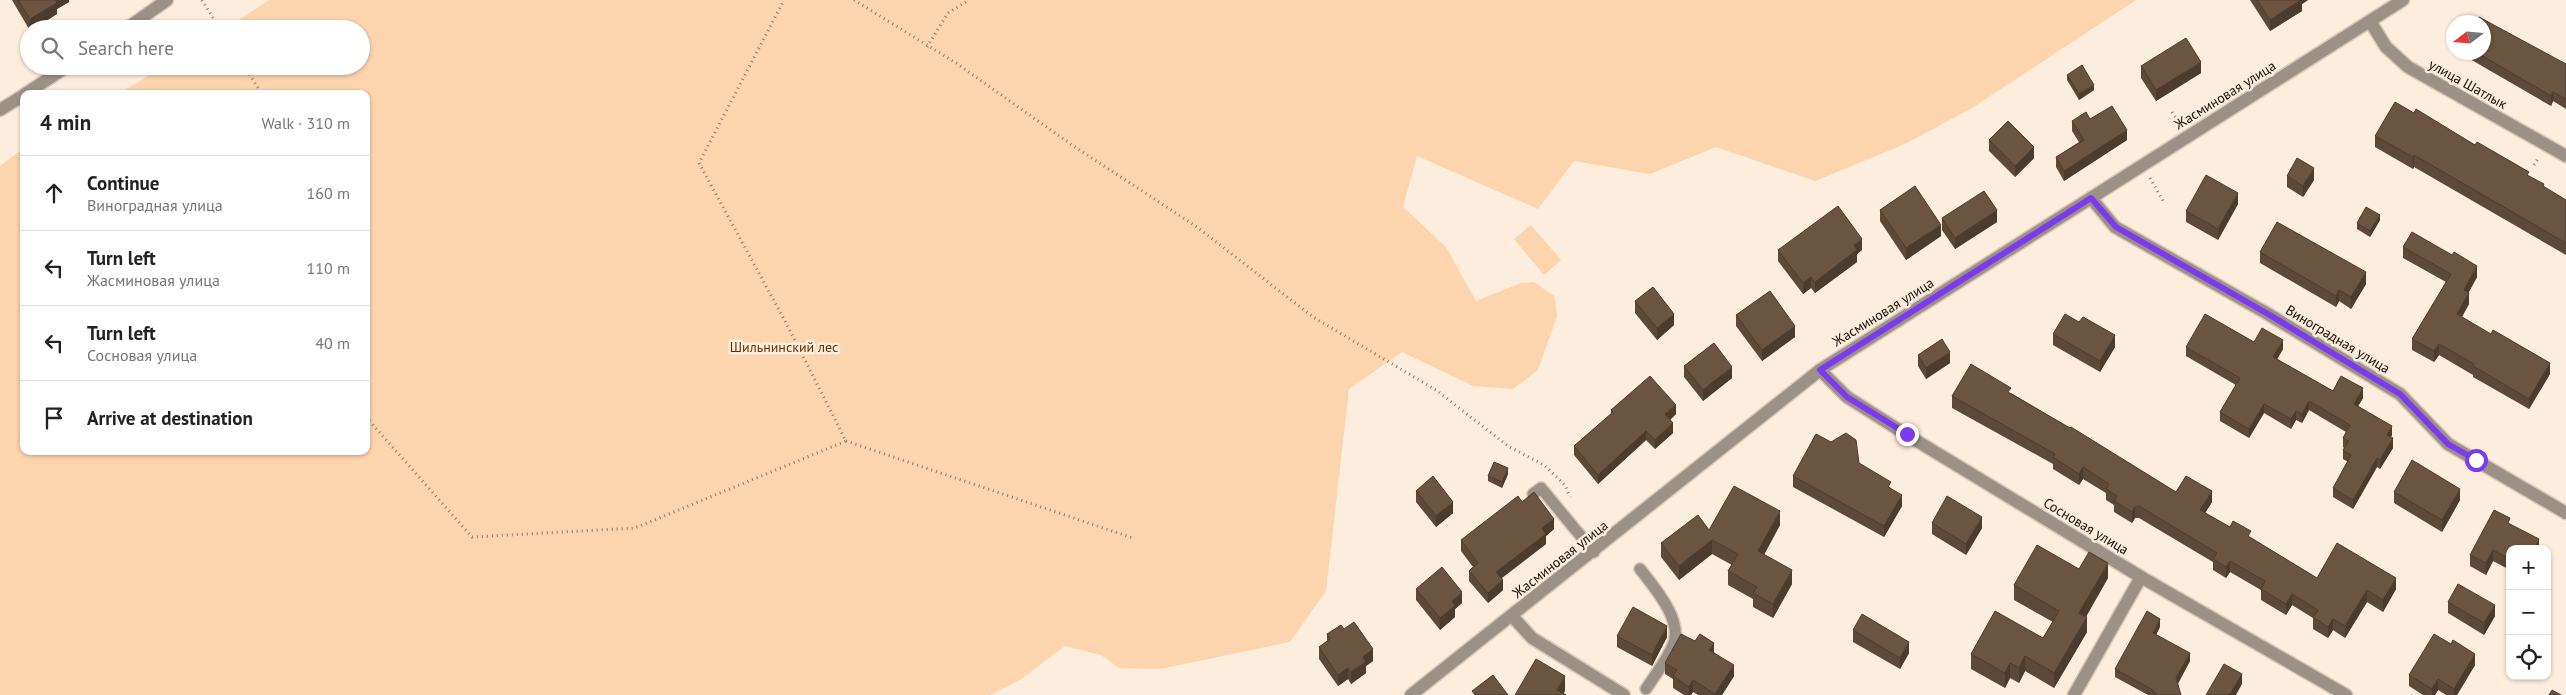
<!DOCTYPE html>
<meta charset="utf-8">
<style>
:root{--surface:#fff;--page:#f2f2f2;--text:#222;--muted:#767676;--line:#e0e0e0}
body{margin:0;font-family:"PT Sans",sans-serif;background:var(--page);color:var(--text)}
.controls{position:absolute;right:15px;bottom:15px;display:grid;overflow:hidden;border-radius:10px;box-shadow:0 1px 4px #0004}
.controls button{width:45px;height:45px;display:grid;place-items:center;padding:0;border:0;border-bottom:1px solid var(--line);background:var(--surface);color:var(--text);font:25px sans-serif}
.compass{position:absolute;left:2446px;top:15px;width:45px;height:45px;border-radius:50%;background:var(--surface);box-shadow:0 1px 4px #0004;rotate:254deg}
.stop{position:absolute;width:15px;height:15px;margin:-11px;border:4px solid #7c3aed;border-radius:50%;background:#fff}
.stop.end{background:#7c3aed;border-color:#fff;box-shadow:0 1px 5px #0008}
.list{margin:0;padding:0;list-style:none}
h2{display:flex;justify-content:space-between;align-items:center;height:65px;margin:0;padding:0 20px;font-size:21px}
h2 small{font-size:16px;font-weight:400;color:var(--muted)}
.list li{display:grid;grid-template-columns:32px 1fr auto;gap:15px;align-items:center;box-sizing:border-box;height:75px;padding:0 20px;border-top:1px solid var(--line)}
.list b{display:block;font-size:19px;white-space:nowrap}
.list p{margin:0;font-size:16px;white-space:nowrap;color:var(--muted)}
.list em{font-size:16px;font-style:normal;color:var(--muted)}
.icon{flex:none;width:28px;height:28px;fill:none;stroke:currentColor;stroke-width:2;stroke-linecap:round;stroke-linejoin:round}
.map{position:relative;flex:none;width:2566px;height:695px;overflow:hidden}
.search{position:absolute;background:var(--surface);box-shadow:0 1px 4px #0004;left:20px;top:20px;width:350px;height:55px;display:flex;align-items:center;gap:12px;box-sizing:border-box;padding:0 18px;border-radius:28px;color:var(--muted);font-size:19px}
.panel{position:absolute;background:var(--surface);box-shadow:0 1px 4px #0004;left:20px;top:90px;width:350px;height:365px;border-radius:10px}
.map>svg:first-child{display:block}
</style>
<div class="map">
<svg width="2566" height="695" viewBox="0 0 2566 695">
<rect width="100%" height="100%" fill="#fdeddd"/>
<g fill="#fcd4ae">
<path d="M269,0H2136L1972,108L1905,144L1815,181L1716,147L1650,174L1574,161L1538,209L1417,156L1403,207L1446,247L1476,301L1521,283L1534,282L1554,296L1557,316L1538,370L1513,389L1473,386L1402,352L1349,389L1326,591L1290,642L1160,669L1119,668L1101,655L1065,646L1020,680L990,695H0V166L24,148V451H366V94H118L165,66H361V29H225Z"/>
<path d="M1531,225L1561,260L1544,275L1514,239Z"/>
</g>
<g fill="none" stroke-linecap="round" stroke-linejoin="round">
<defs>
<g id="service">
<path d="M1533,494L1541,488L1594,552"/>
<path d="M1640,569C1654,587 1684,621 1673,645C1667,660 1655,675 1646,689"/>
</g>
<g id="minor">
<path d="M2370,21L2386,47L2408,67L2566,156"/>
<path d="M126,29L167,0"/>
<path d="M25,94L68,66"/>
<path d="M0,110L24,95"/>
<path d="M2091,198L2115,227L2268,314L2400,394L2448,444L2566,513"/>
<path d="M1820,370L1847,397L1907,435L2141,577L2346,695"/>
<path d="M1512,616L1532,638L1624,695"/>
<path d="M2074,695L2141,577"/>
</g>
<path id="tertiary" d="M1411,695L1820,370L2403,0"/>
</defs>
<use href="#service" stroke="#d8c9bb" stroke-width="14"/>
<use href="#minor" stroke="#d8c9bb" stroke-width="15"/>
<use href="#tertiary" stroke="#d8c9bb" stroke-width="15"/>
<g stroke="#897d70" stroke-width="3" stroke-dasharray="1 4" stroke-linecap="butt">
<path d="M202,0L220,29"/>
<path d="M854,0L956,63L1072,145L1197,227L1313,317L1436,390L1508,446L1544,465L1565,485L1570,497"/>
<path d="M927,47L948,13L969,0"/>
<path d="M244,66L262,94"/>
<path d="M2172,112L2180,124"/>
<path d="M2534,165L2539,157"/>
<path d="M2150,178L2163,201"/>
<path d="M366,417L472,537L635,528L846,441L785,321L699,163L784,0"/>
<path d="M846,441L1133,538"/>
</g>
<use href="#service" stroke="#9c9186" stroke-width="11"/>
<use href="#minor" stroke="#9c9186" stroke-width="12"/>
<use href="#tertiary" stroke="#9c9186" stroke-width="12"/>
</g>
<g fill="#5d4937">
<path d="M12,0H69V2L57,9V14L33,29H29Z"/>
<path d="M2250,0H2308L2302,4V11L2270,31Z"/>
<path d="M2463,52H2484L2566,64V109L2553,101L2551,106L2463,55Z"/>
<path d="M2141,66L2201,73L2156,101L2141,78Z"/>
<path d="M2067,75L2094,90L2079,100L2067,80Z"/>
<path d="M2414,113L2475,145L2529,176L2544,187L2566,200V255L2414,167L2413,169L2375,147V136Z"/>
<path d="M2090,119L2127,140L2064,181L2056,167V157L2079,142L2072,131V121Z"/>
<path d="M1989,140L2034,158L2015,177L1989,151Z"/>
<path d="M2287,176L2314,180L2303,197L2287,187Z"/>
<path d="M2238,204L2218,240L2186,222V211Z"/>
<path d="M1880,210L1941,236L1906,260L1880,221Z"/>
<path d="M1942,218L1997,222L1955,249L1942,230Z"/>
<path d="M2380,220L2370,237L2357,229V223Z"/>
<path d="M2403,247L2477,277L2468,293L2469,304L2462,317L2550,374L2529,409L2473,377V375L2439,355L2434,362L2412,350V339L2446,282L2403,258Z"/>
<path d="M1778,250H1862L1857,254V262L1815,293L1811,288L1803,294L1778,261Z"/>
<path d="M2260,252L2366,284L2351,309L2339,301L2336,307L2260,263Z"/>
<path d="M1635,301L1674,325L1657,340L1635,313Z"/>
<path d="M1736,315L1795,337L1762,361L1736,326Z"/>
<path d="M2053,334L2115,347L2100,372L2053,345Z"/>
<path d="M2254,342L2283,349L2277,359L2333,391L2363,398L2358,406L2392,435L2391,437L2393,448L2380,469L2377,467L2353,509L2333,497V488L2348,462L2343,459V450L2344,448L2343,447V438L2346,432L2309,410L2302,423L2296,420L2291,429L2264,413L2249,438L2220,421V412L2236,385L2186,356V347Z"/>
<path d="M1918,355L1950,363L1926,379L1918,366Z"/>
<path d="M1684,366L1732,378L1703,401L1684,377Z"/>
<path d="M2011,393L2176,492L2212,502L2205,513L2230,527L2251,538L2317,578L2396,589L2383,612L2367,602L2345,638L2333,630L2328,638L2313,629V618L2292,605L2286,615L2261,600V590L2230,572L2226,578L2213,570V562L2139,518H2135L2132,523L2114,512V505L2106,500V493L2083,479L2079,485L2053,469V464L1952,408V396Z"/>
<path d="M1611,410L1676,414L1670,420L1673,433L1655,449L1646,440L1598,484L1574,455V446L1611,414Z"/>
<path d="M1859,463L1891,488L1902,506L1884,537L1793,487V476Z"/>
<path d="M1508,474L1502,488L1488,481V476Z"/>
<path d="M1416,491L1453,513L1436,527L1416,502Z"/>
<path d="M2394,492L2460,500L2442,532L2394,503Z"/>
<path d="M1522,502L1554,529L1546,536V544L1502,578L1503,590L1488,603L1469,581V571L1473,567L1461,551V540Z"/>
<path d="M1932,523L1982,528L1966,555L1932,534Z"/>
<path d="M2510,524L2539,549H2510V570L2493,561L2486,575L2470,566V555Z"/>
<path d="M1780,525L1764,555L1792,584L1773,618L1753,607V599L1728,585V571L1732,565L1712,554L1679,580L1661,557V543L1709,530Z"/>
<path d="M2079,569L2108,578L2086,617L2087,632L2054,688L2025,671L2019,683L2010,678L2005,688L1971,669V654L2043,638L2053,622L2014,600V585Z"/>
<path d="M1416,589L1462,603L1455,609V617L1440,630L1416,600Z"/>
<path d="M2448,602L2495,616L2484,635L2448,613Z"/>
<path d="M2160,627L2156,634L2190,661L2178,684L2181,695H2148L2115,677V669Z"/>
<path d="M1344,629L1373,661L1366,666V673L1351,684L1348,679L1338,686L1319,659V647L1327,641V634Z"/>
<path d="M1853,630L1909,653L1900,669L1853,642Z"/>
<path d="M1617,636L1667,637L1652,666L1617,647Z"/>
<path d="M1695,641L1714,652L1734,676L1722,695H1698L1693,692L1691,695H1684L1673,688V679L1665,674V663Z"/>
<path d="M2451,644L2475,665L2457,695H2446L2438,690L2435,695H2423L2409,686V675Z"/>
</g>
<g fill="#4c3c2d">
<path d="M54,0H69V2L57,9V14L33,29H30V19Z"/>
<path d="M2299,0H2308L2302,4V11L2270,31V20Z"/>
<path d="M2201,62V73L2156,101V90Z"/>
<path d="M2094,85V90L2079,100V94Z"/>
<path d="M2553,92V101L2551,106V96Z"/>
<path d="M2127,130V140L2064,181V171Z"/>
<path d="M2034,147V158L2015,177V166Z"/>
<path d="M2414,155V167L2413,169V157Z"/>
<path d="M2314,168V180L2303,197V186Z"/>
<path d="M2238,193V204L2218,240V229Z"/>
<path d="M1997,210V222L1955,249V238Z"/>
<path d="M2380,215V220L2370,237V231Z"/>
<path d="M1941,225V236L1906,260V248Z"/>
<path d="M1862,239V250L1857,254V262L1815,293V282L1854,245Z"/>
<path d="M2477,266V277L2464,301V290Z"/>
<path d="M2366,272V284L2351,309V297Z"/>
<path d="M1811,277V288L1803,294V283Z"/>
<path d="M2339,290V301L2336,307V296Z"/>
<path d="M2469,293V304L2457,325V314Z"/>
<path d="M1674,314V325L1657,340V328Z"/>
<path d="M1795,326V337L1762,361V350Z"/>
<path d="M2115,335V347L2100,372V361Z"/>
<path d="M2283,340V349L2273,366V357Z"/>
<path d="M2439,344V355L2434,362V351Z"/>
<path d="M1950,352V363L1926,379V368Z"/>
<path d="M2550,363V374L2529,409V399Z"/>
<path d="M1732,367V378L1703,401V390Z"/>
<path d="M2363,388V398L2354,413V404Z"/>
<path d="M2309,401V410L2302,423V414Z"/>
<path d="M2264,404V413L2249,438V429Z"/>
<path d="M1676,405V414L1665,424V414Z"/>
<path d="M2296,411V420L2291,429V419Z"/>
<path d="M1673,423V433L1655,449V440Z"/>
<path d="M2392,426V435L2387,444V435Z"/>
<path d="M1646,431V440L1598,484V475Z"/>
<path d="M2393,438V448L2380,469V460Z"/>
<path d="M2377,458V467L2353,509V500Z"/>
<path d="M2083,467V479L2079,485V474Z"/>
<path d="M1508,468V474L1502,488V482Z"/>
<path d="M2460,489V500L2442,532V520Z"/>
<path d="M2212,491V502L2200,521V510Z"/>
<path d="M1902,495V506L1884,537V526Z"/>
<path d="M1453,502V513L1436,527V516Z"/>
<path d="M2135,507V518L2132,523V512Z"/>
<path d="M1780,511V525L1758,565V551Z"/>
<path d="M1982,517V528L1966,555V544Z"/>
<path d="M1554,519V529L1546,536V544L1496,582V572L1542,528Z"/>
<path d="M2539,539V549H2534Z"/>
<path d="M1712,540V554L1679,580V566Z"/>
<path d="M2493,550V561L2486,575V563Z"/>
<path d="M2230,561V572L2226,578V567Z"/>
<path d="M2108,563V578L2079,628V613Z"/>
<path d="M1792,570V584L1773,618V604Z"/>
<path d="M2396,578V589L2383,612V600Z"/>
<path d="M1503,580V590L1488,603V593Z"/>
<path d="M2367,590V602L2345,638V626Z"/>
<path d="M1462,592V603L1455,609V617L1440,630V618L1452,601Z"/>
<path d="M2292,594V605L2286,615V604Z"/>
<path d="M2495,605V616L2484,635V623Z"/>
<path d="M2087,617V632L2054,688V673Z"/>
<path d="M2160,619V627L2153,641V633Z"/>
<path d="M2333,619V630L2328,638V627Z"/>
<path d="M1667,626V637L1652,666V655Z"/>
<path d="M1909,642V653L1900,669V658Z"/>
<path d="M1714,643V654L1709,650Z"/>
<path d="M1373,649V661L1366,666V673L1351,684V672L1363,657Z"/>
<path d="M2190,653V661L2176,686V678Z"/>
<path d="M2475,654V665L2457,695H2454V689Z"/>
<path d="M2025,656V671L2019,683V668Z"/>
<path d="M2010,663V678L2005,688V673Z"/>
<path d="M1734,665V676L1722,695H1715Z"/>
<path d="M1348,668V679L1338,686V675Z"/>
<path d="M2242,674V684L2236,695H2227Z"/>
<path d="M1565,676V691L1563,695L1557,690Z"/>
<path d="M2438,679V690L2435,695H2432V689Z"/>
<path d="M1693,680V692L1691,695H1689V687Z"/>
</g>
<g fill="#6c5540" stroke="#4c3c2d">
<path d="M18,0H55L57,3L30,19Z"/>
<path d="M2257,0H2301L2270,20Z"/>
<path d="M2479,17L2566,64V99L2553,92L2551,96L2476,52H2484V22H2476Z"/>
<path d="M2186,38L2201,62L2156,90L2141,66Z"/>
<path d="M2082,65L2094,85L2079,94L2067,75Z"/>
<path d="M2395,102L2414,113L2416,109L2475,145L2477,142L2529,172L2527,175L2544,184L2543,186L2566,200V243L2414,155L2413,157L2375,136Z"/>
<path d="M2112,106L2127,130L2064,171L2056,157L2084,140L2072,121L2086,112L2090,119Z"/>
<path d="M2008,121L2034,147L2015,166L1989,140Z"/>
<path d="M2297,158L2314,168L2303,186L2287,176Z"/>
<path d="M2206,175L2238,193L2218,229L2186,211Z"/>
<path d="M1915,186L1941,225L1906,248L1880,210Z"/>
<path d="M1984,191L1997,210L1955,238L1942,218Z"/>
<path d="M1838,206L1862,239L1854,245L1857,250L1815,282L1811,277L1803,283L1778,250Z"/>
<path d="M2366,207L2380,215L2370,231L2357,223Z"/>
<path d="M2277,222L2366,272L2351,297L2339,290L2336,296L2260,252Z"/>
<path d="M2412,232L2452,255L2454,252L2477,266L2464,290L2469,293L2457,314L2491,334L2493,330L2550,363L2529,399L2473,366L2474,364L2439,344L2434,351L2412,339L2451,274L2403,247Z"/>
<path d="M1653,287L1674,314L1657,328L1635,301Z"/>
<path d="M1770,291L1795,326L1762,350L1736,315Z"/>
<path d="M2065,314L2079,322L2083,317L2115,335L2100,361L2053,334Z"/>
<path d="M2205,314L2254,342L2262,328L2283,340L2273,357L2333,391L2341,376L2363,388L2354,404L2392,426L2387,435L2393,438L2380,460L2377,458L2353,500L2333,488L2351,455L2343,450L2349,441L2343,438L2350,425L2309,401L2302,414L2296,411L2291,419L2264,404L2249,429L2220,412L2240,378L2186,347Z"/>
<path d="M1942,339L1950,352L1926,368L1918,355Z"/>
<path d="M1714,343L1732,367L1703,390L1684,366Z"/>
<path d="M1971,364L2011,388L2008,392L2070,428L2071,427L2176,492L2186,476L2212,491L2200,510L2230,527L2233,521L2251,531L2248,536L2317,578L2337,543L2396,578L2383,600L2367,590L2345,626L2333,619L2328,627L2313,617L2318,610L2292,594L2286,604L2261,589L2265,581L2230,561L2226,567L2213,559L2217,553L2139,506L2135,507L2132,512L2114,501L2117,496L2106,489L2109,484L2083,467L2079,474L2053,457L2055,454L1952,396Z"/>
<path d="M1650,376L1676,405L1665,414L1673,423L1655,440L1646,431L1598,475L1574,446L1613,412L1611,410Z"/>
<path d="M1846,433L1856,440L1859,463L1891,482L1888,487L1902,495L1884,526L1793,476L1816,434L1831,442Z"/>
<path d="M2412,460L2460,489L2442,520L2394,492Z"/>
<path d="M1494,462L1508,468L1502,482L1488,476Z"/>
<path d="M1433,476L1453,502L1436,516L1416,491Z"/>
<path d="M1734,486L1780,511L1758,551L1792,570L1773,604L1753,593L1757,587L1728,571L1738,554L1712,540L1679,566L1661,543L1698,515L1709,530Z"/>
<path d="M1534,492L1554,519L1542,528L1546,534L1496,572L1503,580L1488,593L1469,571L1478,563L1461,540L1518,496L1522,502Z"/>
<path d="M1947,496L1982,517L1966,544L1932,523Z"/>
<path d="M2494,510L2510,518L2508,523L2539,539L2534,549H2510V559L2493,550L2486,563L2470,555Z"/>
<path d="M2037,545L2079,569L2089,552L2108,563L2079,613L2087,617L2054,673L2025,656L2019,668L2010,663L2005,673L1971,654L1995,611L2043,638L2059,611L2014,585Z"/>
<path d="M1442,567L1462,592L1452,601L1455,606L1440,618L1416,589Z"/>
<path d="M2458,584L2495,605L2484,623L2448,602Z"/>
<path d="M1633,607L1667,626L1652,655L1617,636Z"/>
<path d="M2147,611L2160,619L2153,633L2190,653L2176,678L2181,695H2156L2153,690L2115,669Z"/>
<path d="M1862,614L1909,642L1900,658L1853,630Z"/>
<path d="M1354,622L1373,649L1363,657L1366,662L1351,672L1348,668L1338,675L1319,647L1330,639L1327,634L1341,625L1344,629Z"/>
<path d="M1681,634L1695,641L1700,634L1714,643L1709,650L1734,665L1715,694L1693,680L1689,687L1673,676L1677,670L1665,663Z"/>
<path d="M2434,634L2451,644L2453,640L2475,654L2454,689L2438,679L2432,689L2409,675Z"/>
<path d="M1536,659L1565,676L1557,690L1566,695H1515Z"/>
<path d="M2224,664L2242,674L2231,693L2227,695H2206Z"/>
<path d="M1493,675L1508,695H1475L1472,691Z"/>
<path d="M2552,690L2561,695H2549Z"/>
</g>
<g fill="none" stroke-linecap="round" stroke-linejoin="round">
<path stroke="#7c3aed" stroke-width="6" d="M1907,434L1847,397L1820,370L2091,198L2116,227L2268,314L2400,394L2448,444L2476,460"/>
</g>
<g text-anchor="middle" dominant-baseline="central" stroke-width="5" stroke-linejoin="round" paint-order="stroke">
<g font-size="14" fill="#180f06" stroke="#fdeddd">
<text transform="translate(2468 84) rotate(29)">улица Шатлык</text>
<text transform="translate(2225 95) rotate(-32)">Жасминовая улица</text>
<text transform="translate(1883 312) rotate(-32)">Жасминовая улица</text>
<text transform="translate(2338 339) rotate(31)">Виноградная улица</text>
<text transform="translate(2086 526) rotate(31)">Сосновая улица</text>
<text transform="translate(1560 559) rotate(-38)">Жасминовая улица</text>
</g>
<g font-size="14" fill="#623700" stroke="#fdeddd">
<text x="784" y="347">Шильнинский лес</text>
</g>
</g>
</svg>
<div class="controls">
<button>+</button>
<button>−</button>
<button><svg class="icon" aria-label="locate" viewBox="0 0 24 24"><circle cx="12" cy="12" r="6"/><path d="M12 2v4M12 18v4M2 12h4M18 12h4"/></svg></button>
</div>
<svg class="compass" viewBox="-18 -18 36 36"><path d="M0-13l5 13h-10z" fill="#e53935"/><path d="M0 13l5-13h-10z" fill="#767676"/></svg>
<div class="stop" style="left:2476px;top:460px"></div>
<div class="stop end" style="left:1907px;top:434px"></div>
<div class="search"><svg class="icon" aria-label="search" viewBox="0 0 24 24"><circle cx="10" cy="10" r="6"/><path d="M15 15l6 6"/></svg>Search here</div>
<section class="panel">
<h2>4 min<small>Walk · 310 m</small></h2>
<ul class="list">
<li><svg class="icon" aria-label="ahead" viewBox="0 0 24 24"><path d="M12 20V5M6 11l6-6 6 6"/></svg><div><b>Continue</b><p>Виноградная улица</p></div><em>160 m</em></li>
<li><svg class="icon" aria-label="left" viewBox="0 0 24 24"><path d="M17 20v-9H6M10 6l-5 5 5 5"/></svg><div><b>Turn left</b><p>Жасминовая улица</p></div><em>110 m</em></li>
<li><svg class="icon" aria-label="left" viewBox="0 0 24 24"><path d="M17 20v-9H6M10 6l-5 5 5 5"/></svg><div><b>Turn left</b><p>Сосновая улица</p></div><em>40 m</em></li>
<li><svg class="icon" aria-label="arrive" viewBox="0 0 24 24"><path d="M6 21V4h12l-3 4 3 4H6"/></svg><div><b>Arrive at destination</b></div></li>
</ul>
</section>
</div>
